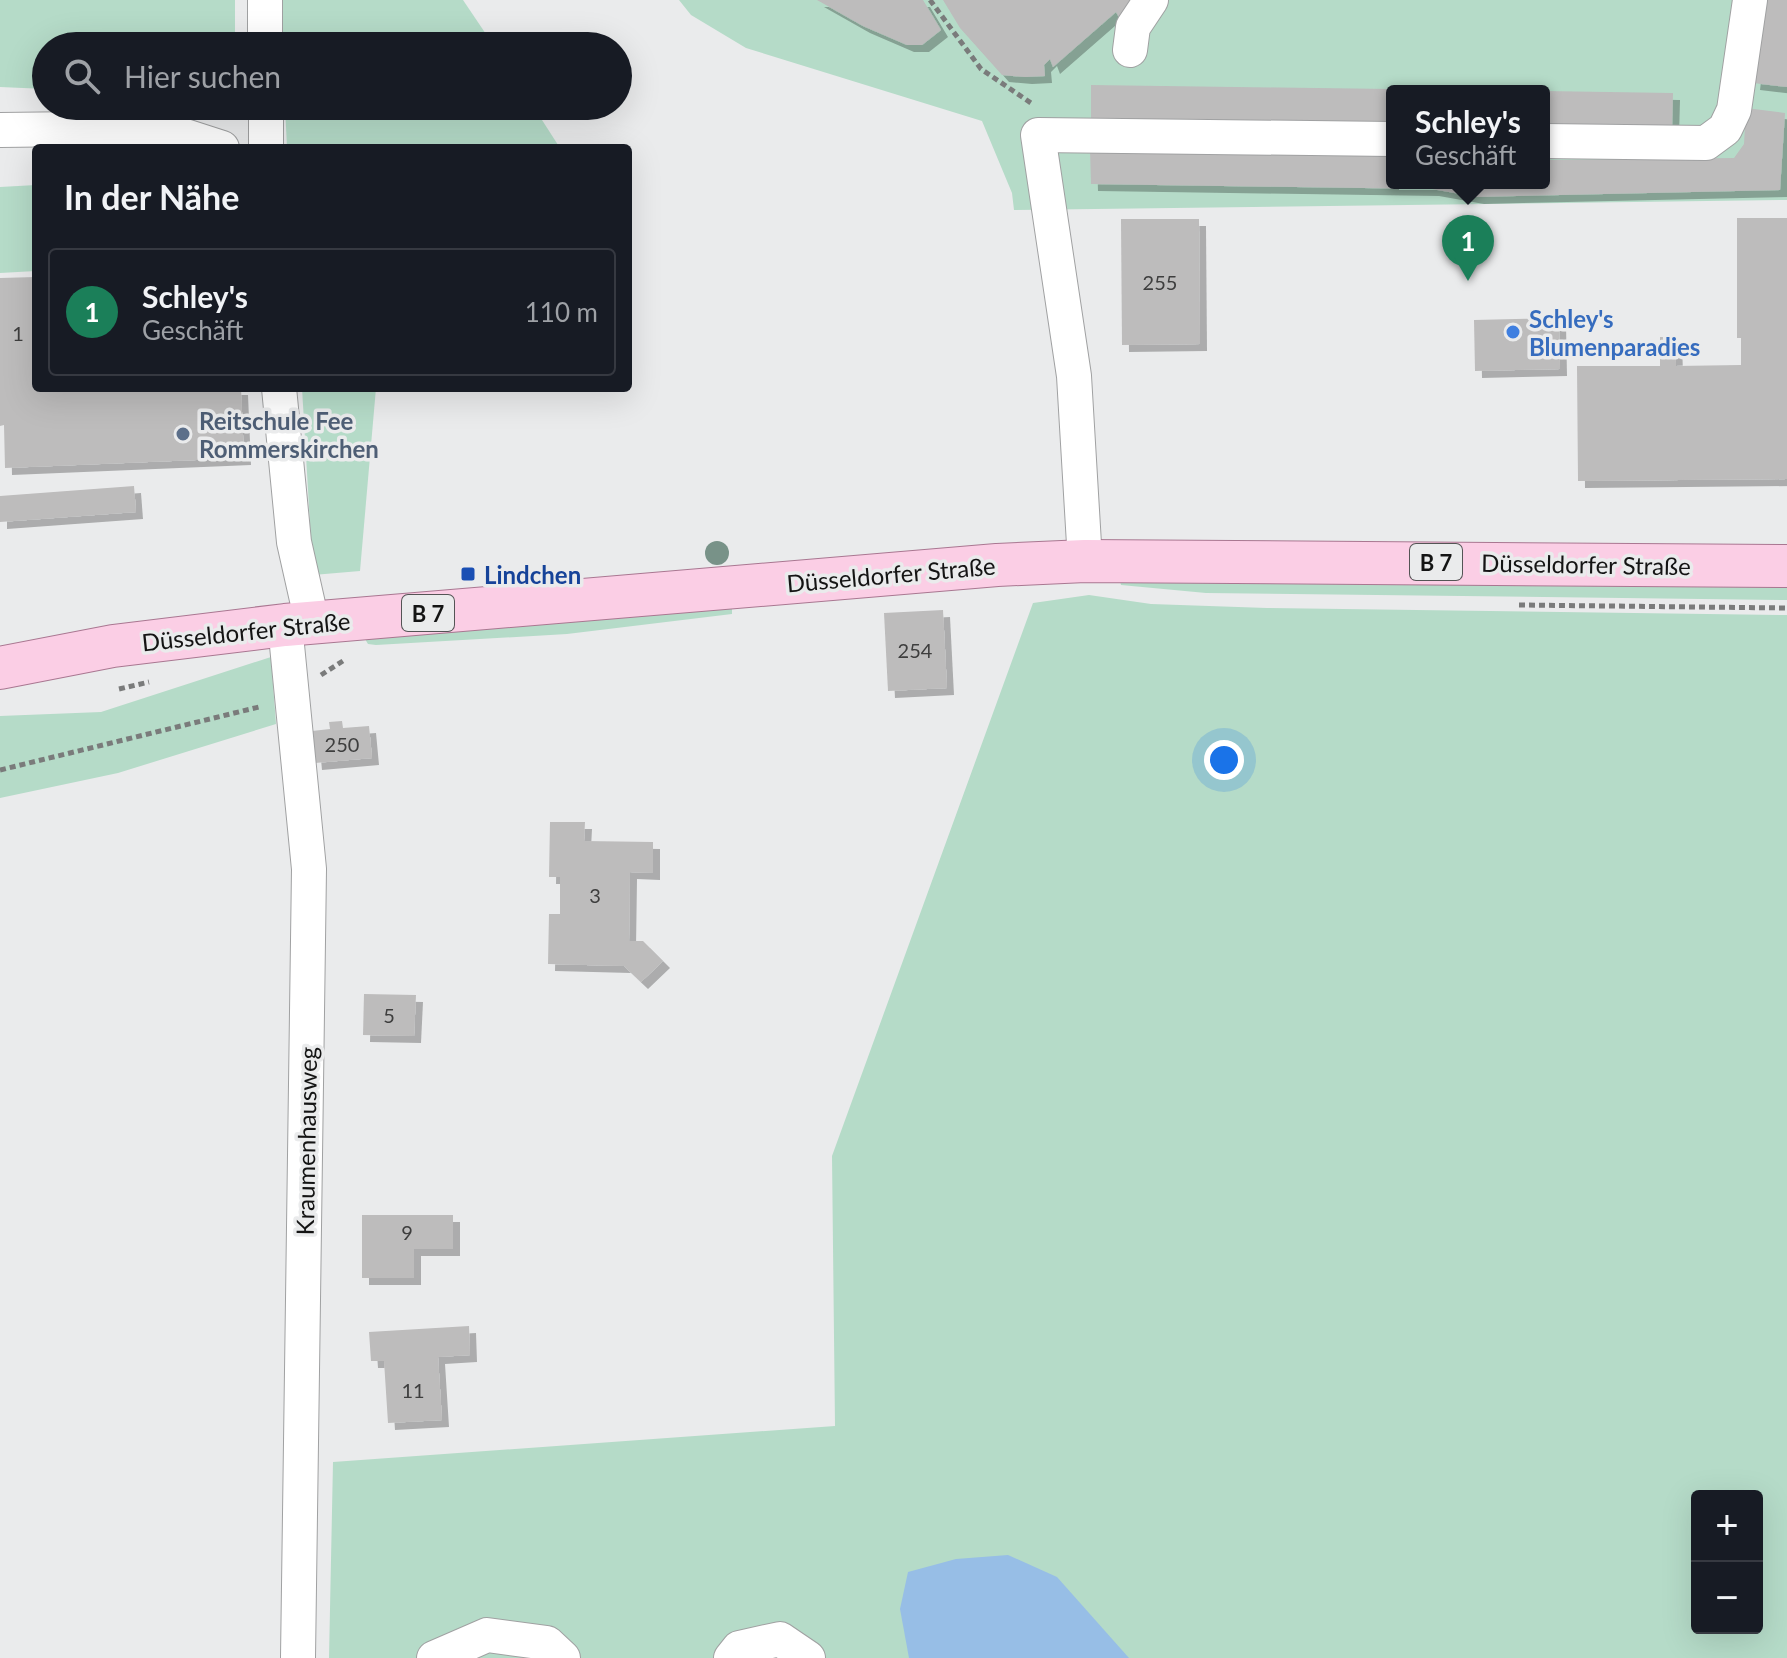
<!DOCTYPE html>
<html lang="de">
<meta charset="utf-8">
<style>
:root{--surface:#171b24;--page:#20242c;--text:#f1f3f6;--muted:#9ea1a6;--line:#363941;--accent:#1b7f59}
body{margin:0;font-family:Lato,sans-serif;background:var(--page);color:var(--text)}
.controls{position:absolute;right:24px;bottom:24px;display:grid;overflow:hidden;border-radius:8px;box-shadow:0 8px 32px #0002}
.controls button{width:72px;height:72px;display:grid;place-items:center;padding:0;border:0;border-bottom:2px solid var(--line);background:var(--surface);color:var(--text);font:40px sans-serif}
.you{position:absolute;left:1224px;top:760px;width:28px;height:28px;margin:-20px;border:6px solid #fff;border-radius:50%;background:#1a73e8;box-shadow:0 0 0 12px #1a73e833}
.badge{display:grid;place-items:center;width:52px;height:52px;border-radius:50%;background:var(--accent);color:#fff;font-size:26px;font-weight:700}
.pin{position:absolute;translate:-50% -66px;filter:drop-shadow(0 2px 4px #0008)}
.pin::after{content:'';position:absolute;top:42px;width:28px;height:24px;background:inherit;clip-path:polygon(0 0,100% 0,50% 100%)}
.popup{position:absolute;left:1386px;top:85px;width:164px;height:104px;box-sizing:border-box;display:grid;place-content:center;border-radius:8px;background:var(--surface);filter:drop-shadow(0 2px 6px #0005);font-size:26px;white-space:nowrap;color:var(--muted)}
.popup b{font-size:30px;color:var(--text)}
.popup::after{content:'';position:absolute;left:50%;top:100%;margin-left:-16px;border:16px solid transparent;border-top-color:var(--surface)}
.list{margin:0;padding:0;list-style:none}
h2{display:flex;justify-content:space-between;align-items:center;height:104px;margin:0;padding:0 32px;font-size:34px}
h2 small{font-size:26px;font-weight:400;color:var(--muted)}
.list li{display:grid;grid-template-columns:52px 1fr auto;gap:24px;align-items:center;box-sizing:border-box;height:128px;margin:0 16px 16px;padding:0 16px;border:2px solid var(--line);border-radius:8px}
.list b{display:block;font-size:30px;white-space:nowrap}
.list p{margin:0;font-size:26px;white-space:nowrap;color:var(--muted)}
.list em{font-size:26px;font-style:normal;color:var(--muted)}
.icon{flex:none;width:44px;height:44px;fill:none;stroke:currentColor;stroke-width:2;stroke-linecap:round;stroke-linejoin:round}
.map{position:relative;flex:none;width:1787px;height:1658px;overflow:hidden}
.search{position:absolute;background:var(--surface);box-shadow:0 8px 32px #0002;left:32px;top:32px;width:600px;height:88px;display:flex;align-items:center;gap:20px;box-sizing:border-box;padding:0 28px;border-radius:44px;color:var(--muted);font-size:30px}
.panel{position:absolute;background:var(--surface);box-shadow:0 8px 32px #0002;left:32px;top:144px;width:600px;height:248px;border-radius:8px}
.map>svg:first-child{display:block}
</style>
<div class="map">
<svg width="1787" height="1658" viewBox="0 0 1787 1658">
<defs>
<filter id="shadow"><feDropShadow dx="7" dy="7" stdDeviation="0" flood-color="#0004"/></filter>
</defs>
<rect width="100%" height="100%" fill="#eaebec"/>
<g fill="#b5dbc8" fill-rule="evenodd">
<path d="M0,0H235V46H46V89L0,87Z"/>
<path d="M282,0H463L494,46H283Z"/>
<path d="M679,0H1787V200L1014,210L1012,193L982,121L746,48L691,15ZM1392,91H1544V183H1392Z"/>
<path d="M285,106H533L560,148H287Z"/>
<path d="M36,185V271L0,273V187Z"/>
<path d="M302,388H376L360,571L313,575Z"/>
<path d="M1120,581L1787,585V600L1206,593L1121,585Z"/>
<path d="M1089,595L1151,604L1267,608L1787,615V1658H329L333,1462L835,1426L832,1156L1033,603ZM1697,1496H1757V1628H1697Z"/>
<path d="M732,608V614L567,634L376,645L368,644L365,639Z"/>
<path d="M271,657L276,724L118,773L0,798V716L101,712Z"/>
</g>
<path fill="#97bee6" d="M1008,1555L1057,1577L1129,1658H909L900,1609L908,1572L956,1559Z"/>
<g fill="#bdbcbc" filter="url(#shadow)">
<path d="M817,0H923L941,30L922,45H907L863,26Z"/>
<path d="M943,0H1136L1120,19L1116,12L1053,67L1050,59L1044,65L1045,76L1025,77L1002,75L960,28Z"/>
<path d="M1763,0H1787V87L1753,83Z"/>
<path d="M1091,85L1392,89V125L1091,121Z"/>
<path d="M1544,91L1673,93L1672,129L1544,127Z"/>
<path d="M1746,108L1785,113L1780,190L1477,197L1432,189L1091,184L1090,149L1392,153V183H1544V160L1734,158L1744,144Z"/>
<path d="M1737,218H1787V479L1578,481L1577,366H1660V337H1675L1676,366L1741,365V338H1737Z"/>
<path d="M1121,219H1199L1200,344L1122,345Z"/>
<path d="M36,277V388H241L244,458L5,468L4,425L0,426V278Z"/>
<path d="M1559,318L1560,369L1475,371L1474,320Z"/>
<path d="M134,486L136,512L0,522V496Z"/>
<path d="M943,610L947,688L888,691L884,613Z"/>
<path d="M342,721L343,728L369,726L372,758L315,763L312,731L330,729L329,722Z"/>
<path d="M550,822H585L584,841L653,842V873L630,872L629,941H643L663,961L641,982L624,966L548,964L549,914H560V877H549Z"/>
<path d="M364,994L416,995L414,1036L363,1035Z"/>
<path d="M362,1215H453V1249H414V1278H362Z"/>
<path d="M469,1326L470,1355L438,1357L442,1420L388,1423L384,1361H371L369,1332Z"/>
</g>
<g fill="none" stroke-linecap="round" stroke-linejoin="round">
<defs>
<g id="minor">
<path d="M265,0V46"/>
<path d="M1130,50L1133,27L1151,0"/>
<path d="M266,106V148"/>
<path d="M0,130L160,128L222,148"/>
<path d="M1544,141L1706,143L1725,129L1734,110L1750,0"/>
<path d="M279,388L294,542L312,622"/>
<path d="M1085,561L1074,376L1038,135L1392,139"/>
<path d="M285,625L309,869L298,1658"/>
<path d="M434,1658L487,1635L547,1643L563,1658"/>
<path d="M731,1658L739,1648L780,1639L808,1658"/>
</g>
<path id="major" d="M0,668L113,646L285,625L997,565L1085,561L1787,566"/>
</defs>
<use href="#minor" stroke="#a0a1a2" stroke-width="36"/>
<use href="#major" stroke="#a97791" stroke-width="44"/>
<g stroke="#7a7b7b" stroke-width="5" stroke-dasharray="6 4" stroke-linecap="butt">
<path d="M930,0L981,69L1031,103"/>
<path d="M1519,605L1787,608"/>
<path d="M321,675L346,659"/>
<path d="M119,689L149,682"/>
<path d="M0,770L259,707"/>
</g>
<use href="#minor" stroke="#fff" stroke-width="34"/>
<use href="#major" stroke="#fbcee5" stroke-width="42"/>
</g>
<circle fill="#789288" cx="717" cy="553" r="12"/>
<circle fill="#3f7fe0" stroke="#eaebec" stroke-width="3" cx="1513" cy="332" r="8"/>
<circle fill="#5c6f8a" stroke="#eaebec" stroke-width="3" cx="183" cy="434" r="8"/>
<rect fill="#1a4fb4" stroke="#eaebec" stroke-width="3" x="460" y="566" width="16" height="16" rx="4"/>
<g text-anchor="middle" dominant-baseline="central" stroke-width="7" stroke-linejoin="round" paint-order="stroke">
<g font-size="20" fill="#3e3e3e">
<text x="1160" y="282">255</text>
<text x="18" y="333">1</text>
<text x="915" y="650">254</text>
<text x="342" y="744">250</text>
<text x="595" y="895">3</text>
<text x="389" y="1015">5</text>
<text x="407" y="1232">9</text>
<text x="413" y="1390">11</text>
</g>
<g fill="#eaebec" stroke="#545455" stroke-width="2">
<rect x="1410" y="544" width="52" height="36" rx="6"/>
<rect x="402" y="595" width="52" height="36" rx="6"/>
</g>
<g font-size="22" font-weight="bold" fill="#141414">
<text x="1436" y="562">B 7</text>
<text x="428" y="613">B 7</text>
</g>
<g font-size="24" font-weight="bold" fill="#366cbe" stroke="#eaebec" text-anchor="start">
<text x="1529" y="318">Schley's<tspan x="1529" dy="28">Blumenparadies</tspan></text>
</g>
<g font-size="24" font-weight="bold" fill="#4e5e75" stroke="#eaebec" text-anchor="start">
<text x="199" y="420">Reitschule Fee<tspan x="199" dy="28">Rommerskirchen</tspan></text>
</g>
<g font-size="24" fill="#141414" stroke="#eaebec">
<text transform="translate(1586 564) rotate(1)">Düsseldorfer Straße</text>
<text transform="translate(891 574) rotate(-5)">Düsseldorfer Straße</text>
<text transform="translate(246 631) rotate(-6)">Düsseldorfer Straße</text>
<text transform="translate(306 1141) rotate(-89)">Kraumenhausweg</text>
</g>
<g font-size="24" font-weight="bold" fill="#164399" stroke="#eaebec" text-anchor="start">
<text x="484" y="574">Lindchen</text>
</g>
</g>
</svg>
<div class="controls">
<button>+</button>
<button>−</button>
</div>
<div class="you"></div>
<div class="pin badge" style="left:1468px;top:281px">1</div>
<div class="popup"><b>Schley's</b>Geschäft</div>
<div class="search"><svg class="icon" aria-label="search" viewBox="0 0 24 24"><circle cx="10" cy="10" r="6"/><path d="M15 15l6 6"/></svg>Hier suchen</div>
<section class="panel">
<h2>In der Nähe<small></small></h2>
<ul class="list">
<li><span class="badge">1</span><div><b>Schley's</b><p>Geschäft</p></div><em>110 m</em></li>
</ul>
</section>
</div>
